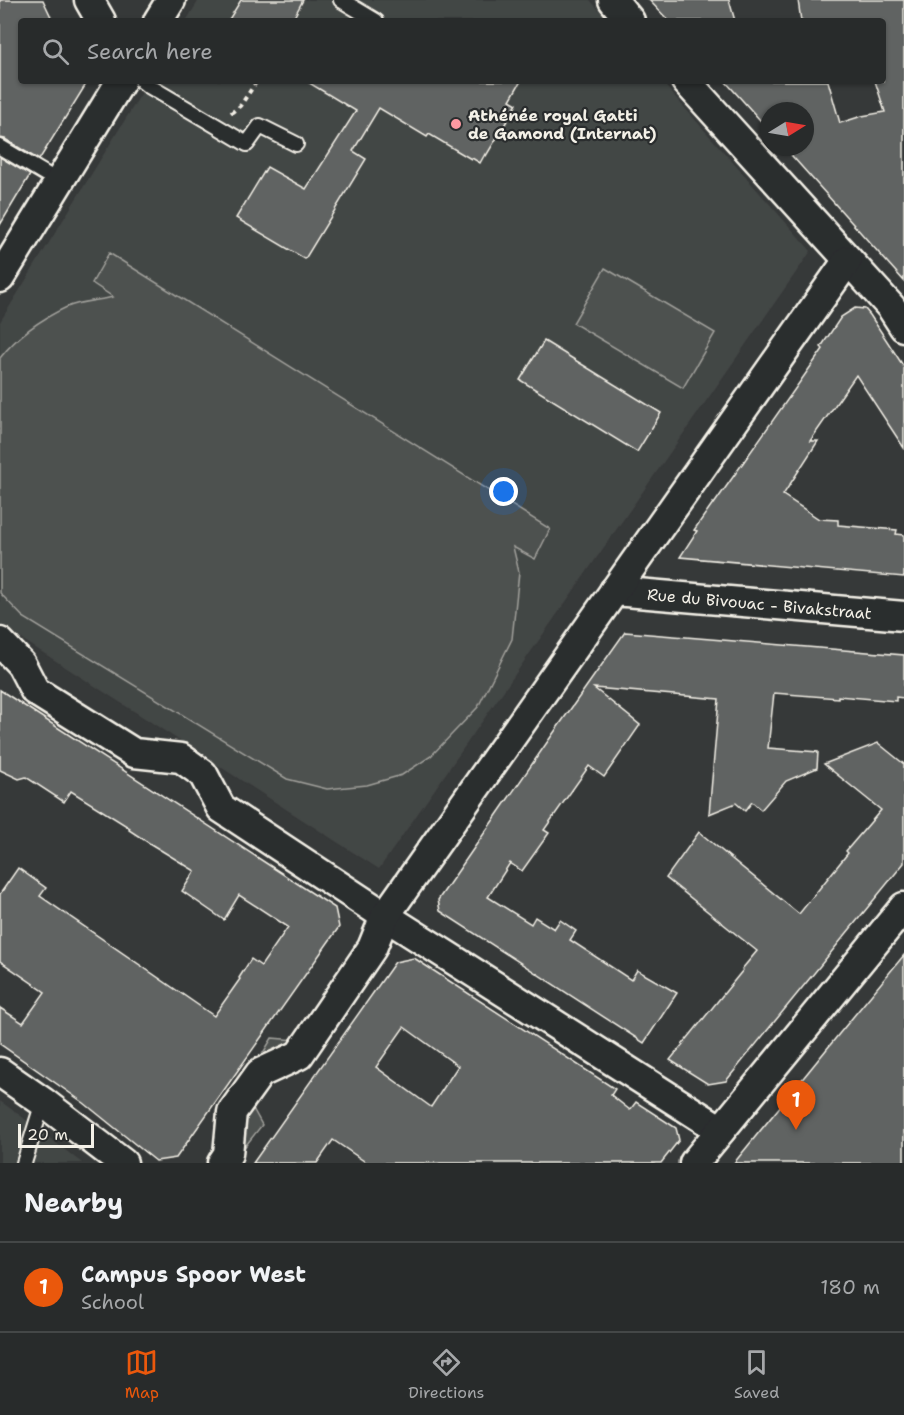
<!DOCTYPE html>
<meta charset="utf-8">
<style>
:root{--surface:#282b2b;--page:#343737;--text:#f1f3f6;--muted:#a5a7a9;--line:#444747;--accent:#ea580c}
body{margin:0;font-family:"Shantell Sans",sans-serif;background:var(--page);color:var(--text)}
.compass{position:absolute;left:760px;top:102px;width:54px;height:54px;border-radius:50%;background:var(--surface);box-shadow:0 2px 4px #0004;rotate:79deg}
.scale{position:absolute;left:18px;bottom:15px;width:76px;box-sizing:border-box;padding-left:6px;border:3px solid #f4f1e8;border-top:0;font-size:16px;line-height:21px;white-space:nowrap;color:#f4f1e8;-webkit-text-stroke:4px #2a2d2e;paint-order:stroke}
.you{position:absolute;left:504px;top:492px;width:21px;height:21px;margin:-15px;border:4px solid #fff;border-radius:50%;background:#1a73e8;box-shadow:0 0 0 9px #1a73e833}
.badge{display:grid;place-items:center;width:39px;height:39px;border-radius:50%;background:var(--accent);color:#fff;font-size:20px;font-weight:700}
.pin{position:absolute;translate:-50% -50px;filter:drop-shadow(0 2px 3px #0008)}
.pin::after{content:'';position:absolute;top:32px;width:21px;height:18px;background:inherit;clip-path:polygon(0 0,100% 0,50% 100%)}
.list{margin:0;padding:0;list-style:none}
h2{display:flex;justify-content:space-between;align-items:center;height:78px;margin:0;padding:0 24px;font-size:26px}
h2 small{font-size:20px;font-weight:400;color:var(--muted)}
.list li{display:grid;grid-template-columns:39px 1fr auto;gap:18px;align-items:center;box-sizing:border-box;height:90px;padding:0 24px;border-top:2px solid var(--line)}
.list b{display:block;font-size:22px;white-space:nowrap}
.list p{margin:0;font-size:20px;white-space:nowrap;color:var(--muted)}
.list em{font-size:20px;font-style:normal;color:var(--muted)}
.icon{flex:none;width:33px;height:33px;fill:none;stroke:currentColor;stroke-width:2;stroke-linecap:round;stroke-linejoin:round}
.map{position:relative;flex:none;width:904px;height:1163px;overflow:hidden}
.search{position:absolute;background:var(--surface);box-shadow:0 2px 4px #0004;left:18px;right:18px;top:18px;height:66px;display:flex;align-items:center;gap:15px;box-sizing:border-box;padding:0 21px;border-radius:6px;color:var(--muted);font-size:22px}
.sheet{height:168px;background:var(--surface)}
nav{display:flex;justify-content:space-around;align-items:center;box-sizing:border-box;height:84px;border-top:2px solid var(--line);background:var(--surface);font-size:16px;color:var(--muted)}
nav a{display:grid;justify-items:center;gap:3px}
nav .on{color:var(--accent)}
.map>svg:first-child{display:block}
</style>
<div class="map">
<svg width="904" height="1163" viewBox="0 0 904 1163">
<rect width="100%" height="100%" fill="#363939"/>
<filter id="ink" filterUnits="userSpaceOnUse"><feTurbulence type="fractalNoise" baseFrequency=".0167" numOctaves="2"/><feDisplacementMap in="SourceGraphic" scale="12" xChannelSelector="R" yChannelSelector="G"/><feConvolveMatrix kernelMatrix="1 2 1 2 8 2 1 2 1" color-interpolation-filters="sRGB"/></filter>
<g filter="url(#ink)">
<g fill="#434645">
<path d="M199,0H590L609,21H186Z"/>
<path d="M149,81H661L811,251L379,869L0,625V322Z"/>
<path d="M0,1101L21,1116L82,1163H0Z"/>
</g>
<g fill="#4e514f" stroke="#a1a19c" stroke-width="1.5">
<path d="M109,253L550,529L535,559L513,547L519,572L512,639L478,707L431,756L402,775L367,785L327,789L287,779L23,617L0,593V358C18,335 41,319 67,307C81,301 98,301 113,297L92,283Z"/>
<path d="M605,268L715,333L683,388L573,323Z"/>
<path d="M272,1038L296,1040L260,1058Z"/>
<path d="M251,1105L262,1125L239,1154L243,1117Z"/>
</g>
<g fill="#616362" stroke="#f4f1e8" stroke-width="1.5" fill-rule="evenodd">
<path d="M0,0H43L53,21H21V81H88L39,160L5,139L0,138Z"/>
<path d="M241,0H303L292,21H228Z"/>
<path d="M649,0H729L735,21H669Z"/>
<path d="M798,0H904V281L784,147H805V111H769V130L725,81H828L840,123L862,116L885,112L875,81H883V21H801Z"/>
<path d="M306,81H521L510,100L517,104L486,156L485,154L480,163L472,158L471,159L429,134L427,137L379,108L353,151L366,159L305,259L236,218L267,167L306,189L356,111Z"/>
<path d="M0,157L30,175L0,225Z"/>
<path d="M855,308L865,309L870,315L904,367V448L856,375L810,441H818L783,495L819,519L838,520V525L897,530L896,534L904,535V577L680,557L697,531L694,530L713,503L714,504L823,349L821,347L841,317Z"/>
<path d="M544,341L661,413L637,452L520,380Z"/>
<path d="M625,632L904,655V698L896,697V701L838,696V698L774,693L768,748L818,752L817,768L786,781L761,810L752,802L745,811L736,803L709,814L719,699L594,688L640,725L604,777L589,766L544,830L549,833L522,871L510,863L488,897L531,924L535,917L554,929L560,920L576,931L570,940L631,980L637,970L677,993L644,1043L440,911L438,900L555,731Z"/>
<path d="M0,690L335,908L339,927L176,1158L156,1161L84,1103L0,1044V1008L23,1023L45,992L0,961V894L18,868L46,888L40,896L214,1016L240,979L239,978L251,959L261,966L288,927L239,895L224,920L182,891L195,871L149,843L129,830L130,828L71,791L64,802L26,777L19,779L0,770Z"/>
<path d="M878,743L904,764V863L726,1081L708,1084L670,1060L743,970L742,969L757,951L666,878L699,832L799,914L848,853L846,851L881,810L824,764Z"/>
<path d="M904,955V1163H734L839,1034Z"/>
<path d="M414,958L615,1089L611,1095L630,1110L636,1102L676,1128L679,1140L661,1163H367L333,1140L317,1163H253L395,962ZM404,1027L458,1066L431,1107L376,1067Z"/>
</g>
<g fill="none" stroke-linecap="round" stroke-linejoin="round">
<defs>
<g id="lane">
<path d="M341,0L376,21"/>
<path d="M142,81L147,85L247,144L260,126L296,144"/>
<path d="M0,147L59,182"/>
<path d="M24,1163L43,1102"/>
</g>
<g id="street">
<path d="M89,0L101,21"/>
<path d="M613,0L630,21"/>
<path d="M158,21L171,0"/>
<path d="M686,81L891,307L904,327"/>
<path d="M0,278L121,81"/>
<path id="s1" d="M614,591L904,616"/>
<path d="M0,642L21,664L35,691L134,753L181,758L203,774L221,808L385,916L721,1130"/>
<path d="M0,1072L43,1102L123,1163"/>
<path d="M222,1163L228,1154L232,1112L260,1073L299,1055L372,948L385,916L848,260"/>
<path d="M694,1163L904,907"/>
</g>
</defs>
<use href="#lane" stroke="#f4f1e8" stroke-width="18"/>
<use href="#street" stroke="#f4f1e8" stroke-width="33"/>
<path stroke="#f4f1e8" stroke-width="4" stroke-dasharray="4.5 4.5" stroke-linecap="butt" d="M231,113L240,106L257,81"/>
<use href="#lane" stroke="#2a2d2e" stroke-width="14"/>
<use href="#street" stroke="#2a2d2e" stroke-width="28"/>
</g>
</g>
<circle fill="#ff9aa2" stroke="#2a2d2e" stroke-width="2" cx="456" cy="124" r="6"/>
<g text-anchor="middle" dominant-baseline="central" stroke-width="4.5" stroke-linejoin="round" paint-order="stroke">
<g font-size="16" font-weight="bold" fill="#f4f1e8" stroke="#2a2d2e" text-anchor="start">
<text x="468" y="115">Athénée royal Gatti<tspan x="468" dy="18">de Gamond (Internat)</tspan></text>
</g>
<g font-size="16" fill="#f4f1e8" stroke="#2a2d2e">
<text stroke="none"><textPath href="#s1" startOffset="146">Rue du Bivouac - Bivakstraat</textPath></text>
</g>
</g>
</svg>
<svg class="compass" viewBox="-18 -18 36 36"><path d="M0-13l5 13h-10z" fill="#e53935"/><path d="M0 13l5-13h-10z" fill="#a5a7a9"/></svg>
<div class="scale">20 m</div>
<div class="you"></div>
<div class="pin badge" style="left:796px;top:1130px">1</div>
<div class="search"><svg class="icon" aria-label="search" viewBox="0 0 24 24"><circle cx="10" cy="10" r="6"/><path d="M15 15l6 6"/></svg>Search here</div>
</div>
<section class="sheet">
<h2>Nearby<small></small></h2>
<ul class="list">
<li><span class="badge">1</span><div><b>Campus Spoor West</b><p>School</p></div><em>180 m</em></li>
</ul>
</section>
<nav>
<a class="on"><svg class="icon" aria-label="map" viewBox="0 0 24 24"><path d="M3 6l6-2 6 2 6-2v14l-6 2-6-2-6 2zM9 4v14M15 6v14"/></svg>Map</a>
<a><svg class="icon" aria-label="directions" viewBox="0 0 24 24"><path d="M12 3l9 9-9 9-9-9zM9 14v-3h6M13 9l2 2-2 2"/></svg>Directions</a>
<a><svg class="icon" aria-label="saved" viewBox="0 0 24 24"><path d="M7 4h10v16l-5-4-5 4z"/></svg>Saved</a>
</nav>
